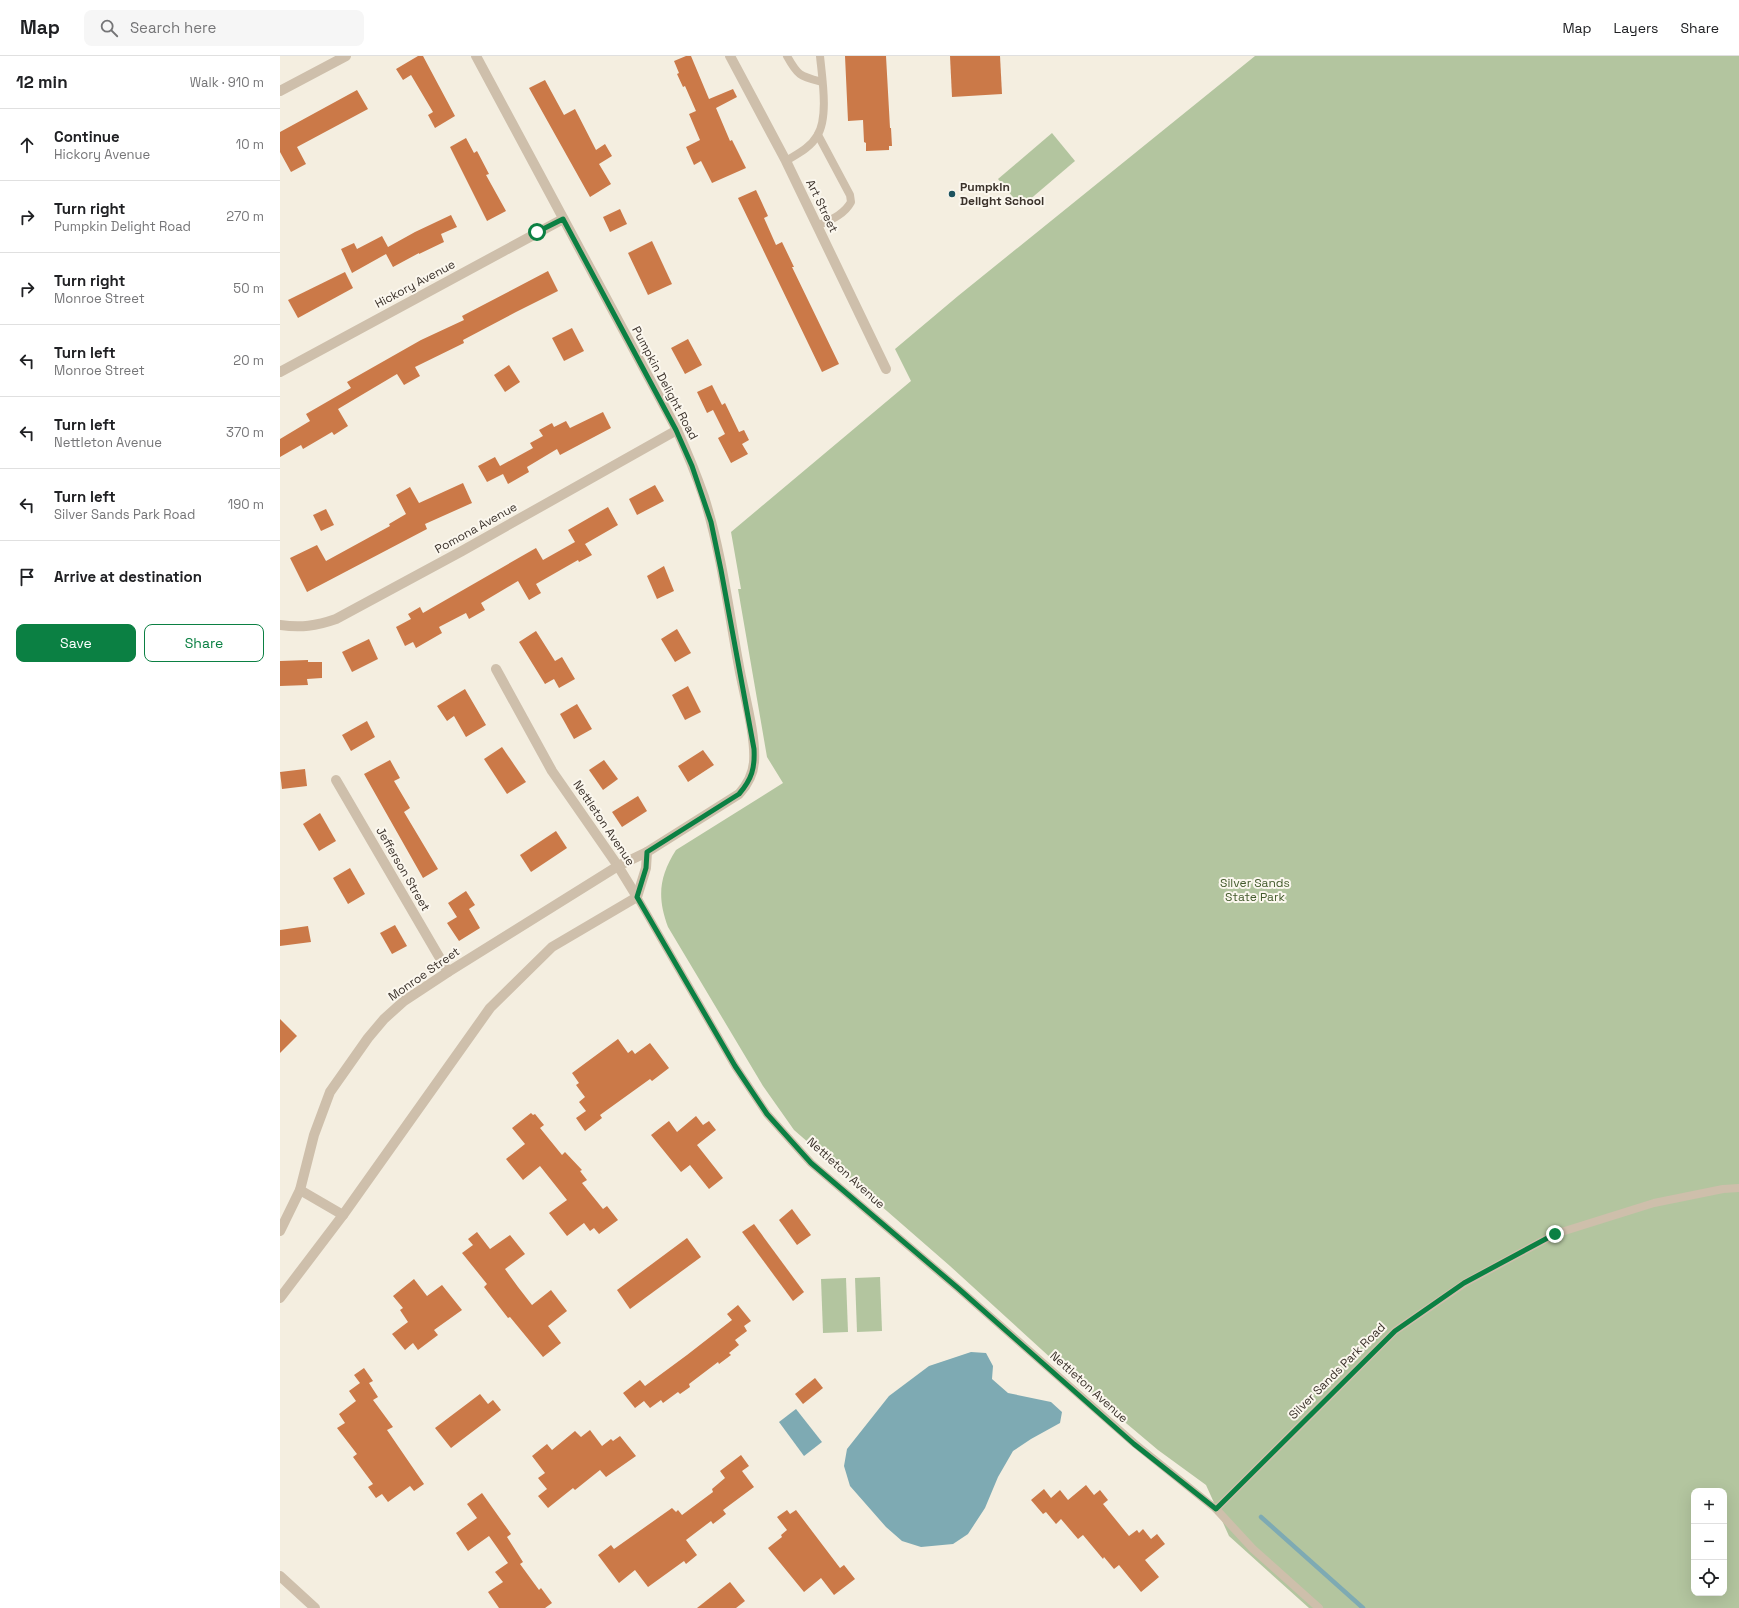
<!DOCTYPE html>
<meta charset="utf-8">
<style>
:root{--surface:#fff;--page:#f6f6f6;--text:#202124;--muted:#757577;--line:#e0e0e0;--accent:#0b8043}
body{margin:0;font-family:"Space Grotesk",sans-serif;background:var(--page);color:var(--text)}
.controls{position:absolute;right:12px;bottom:12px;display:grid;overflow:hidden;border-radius:8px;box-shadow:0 4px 16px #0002}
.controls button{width:36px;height:36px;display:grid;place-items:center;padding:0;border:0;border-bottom:1px solid var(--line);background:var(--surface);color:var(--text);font:20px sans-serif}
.stop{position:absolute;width:12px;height:12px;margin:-9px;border:3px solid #0b8043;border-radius:50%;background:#fff}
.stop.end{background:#0b8043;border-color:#fff;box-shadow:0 1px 4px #0008}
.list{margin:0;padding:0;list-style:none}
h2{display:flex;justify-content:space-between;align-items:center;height:52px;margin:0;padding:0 16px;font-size:17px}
h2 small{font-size:13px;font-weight:400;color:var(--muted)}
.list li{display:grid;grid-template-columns:26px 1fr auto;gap:12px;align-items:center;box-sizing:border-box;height:72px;padding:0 16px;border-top:1px solid var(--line)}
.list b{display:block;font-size:15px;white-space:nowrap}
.list p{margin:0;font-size:13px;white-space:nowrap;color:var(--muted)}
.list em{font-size:13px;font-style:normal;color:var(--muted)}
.actions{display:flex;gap:8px;padding:12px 16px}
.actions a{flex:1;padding:9px 0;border:1px solid var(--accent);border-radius:8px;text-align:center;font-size:14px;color:var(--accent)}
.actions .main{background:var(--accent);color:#fff}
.icon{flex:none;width:22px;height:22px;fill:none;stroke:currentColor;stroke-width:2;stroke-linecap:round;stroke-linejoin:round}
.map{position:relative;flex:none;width:1459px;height:1552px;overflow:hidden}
header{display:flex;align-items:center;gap:24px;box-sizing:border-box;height:56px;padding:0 20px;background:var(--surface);border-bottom:1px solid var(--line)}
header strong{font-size:19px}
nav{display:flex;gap:22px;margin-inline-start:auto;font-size:14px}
.search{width:280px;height:36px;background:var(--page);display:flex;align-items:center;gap:10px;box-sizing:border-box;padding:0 14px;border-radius:8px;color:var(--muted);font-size:15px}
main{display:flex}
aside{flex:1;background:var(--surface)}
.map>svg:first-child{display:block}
</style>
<header>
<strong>Map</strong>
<div class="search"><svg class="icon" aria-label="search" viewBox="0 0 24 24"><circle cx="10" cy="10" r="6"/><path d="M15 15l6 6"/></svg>Search here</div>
<nav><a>Map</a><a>Layers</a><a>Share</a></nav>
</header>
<main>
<aside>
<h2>12 min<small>Walk · 910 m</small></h2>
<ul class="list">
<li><svg class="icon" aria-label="ahead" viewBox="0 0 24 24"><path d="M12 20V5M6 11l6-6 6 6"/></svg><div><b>Continue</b><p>Hickory Avenue</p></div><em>10 m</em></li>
<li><svg class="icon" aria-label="right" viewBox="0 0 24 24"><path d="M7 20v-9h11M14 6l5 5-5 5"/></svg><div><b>Turn right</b><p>Pumpkin Delight Road</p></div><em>270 m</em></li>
<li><svg class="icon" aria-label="right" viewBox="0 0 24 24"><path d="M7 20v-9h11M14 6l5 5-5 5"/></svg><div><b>Turn right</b><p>Monroe Street</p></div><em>50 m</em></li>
<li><svg class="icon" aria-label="left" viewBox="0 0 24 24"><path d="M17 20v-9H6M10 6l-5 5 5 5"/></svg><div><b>Turn left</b><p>Monroe Street</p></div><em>20 m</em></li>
<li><svg class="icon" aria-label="left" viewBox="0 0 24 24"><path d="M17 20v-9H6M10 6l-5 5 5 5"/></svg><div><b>Turn left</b><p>Nettleton Avenue</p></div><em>370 m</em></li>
<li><svg class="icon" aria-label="left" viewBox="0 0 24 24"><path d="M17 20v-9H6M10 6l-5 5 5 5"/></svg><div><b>Turn left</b><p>Silver Sands Park Road</p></div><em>190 m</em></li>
<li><svg class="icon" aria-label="arrive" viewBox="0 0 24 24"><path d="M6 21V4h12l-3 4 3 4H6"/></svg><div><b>Arrive at destination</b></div></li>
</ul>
<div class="actions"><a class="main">Save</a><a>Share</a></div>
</aside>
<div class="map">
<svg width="1459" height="1552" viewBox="0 0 1459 1552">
<rect width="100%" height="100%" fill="#f4eee0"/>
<g fill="#b3c59f" fill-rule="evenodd">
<path d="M975,0H1459V1552H1029L949,1480L926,1429L878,1394L796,1325L670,1210L514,1074L483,1030L388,871C377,841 379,821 396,794L503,727L487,701L458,533H461L451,476L631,325L615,293L678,240ZM1414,1435H1444V1537H1414Z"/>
<path d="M772,77L795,105L741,151L718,123Z"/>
<path d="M600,1221L602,1275L577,1276L575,1222Z"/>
<path d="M566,1222L568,1276L543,1277L541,1223Z"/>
</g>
<g fill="#7eaab3">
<path d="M691,1296L706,1297L713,1310L712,1323L728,1337L771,1346L782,1356L780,1367L751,1383L733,1395L718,1421L705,1452L688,1478L673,1488L641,1491L622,1485L606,1471L570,1430L564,1410L567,1393L609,1340L649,1310Z"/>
<path d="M516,1353L542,1386L524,1400L499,1366Z"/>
</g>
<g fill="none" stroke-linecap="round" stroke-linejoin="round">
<path stroke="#7eaab3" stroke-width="4.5" d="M981,1461L1083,1552"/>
</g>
<g fill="#cb7948">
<path d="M138,0H143L175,60L155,72L148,59L153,56L131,19L123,24L116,13Z"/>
<path d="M406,0H411L429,43L453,33L457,41L436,52L450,85L452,84L466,112L432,127L421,105L414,109L406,91L420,84L409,58L416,55L405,30L403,31L397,18L399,17L394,5Z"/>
<path d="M565,0H606L610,72H611L612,90H609V94L586,95V87L584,86L583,64L568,65Z"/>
<path d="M670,0H720L722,38L672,41Z"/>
<path d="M265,24L284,59L295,53L316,94L325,88L332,100L319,108L331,128L310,141L249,32Z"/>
<path d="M77,34L88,53L17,91L26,108L11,116L0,96V76Z"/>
<path d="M186,82L194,97L197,95L209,118L206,119L226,155L207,165L170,91Z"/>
<path d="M476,134L488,160L484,162L496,189L502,186L514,211H512L559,308L542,316L458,142Z"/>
<path d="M340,153L347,168L330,176L323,161Z"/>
<path d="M171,159L177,171L161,178L164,186L139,198V197L113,211L106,198L72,217L61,193L74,187L77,193L102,180L108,191L135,176Z"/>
<path d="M372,185L392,228L368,239L348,197Z"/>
<path d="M268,215L278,235L236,256L183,284L184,287L135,311L140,320L124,329L117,318L58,353L68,370L54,379L52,376L23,393L21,389L0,401V383L30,365L26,358L71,332L67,326L141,284L184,264L182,260Z"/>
<path d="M65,216L73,232L18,262L8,244Z"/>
<path d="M292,272L304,295L284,305L272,282Z"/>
<path d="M408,283L422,309L405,318L391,292Z"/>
<path d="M229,309L240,326L225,336L214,319Z"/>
<path d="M432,329L442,349L445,347L459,376L464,374L469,384L462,388L468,398L451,407L438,382L445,378L433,354L427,357L417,336Z"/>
<path d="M323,356L331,372L280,399L277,393L247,411L249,416L228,428L223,418L207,426L198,410L215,401L220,410L253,392L250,387L263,380L259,374L272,367L274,371L286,365L290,372Z"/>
<path d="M183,427L192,447L145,468L147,473L27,536L10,502L37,489L46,505L110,470L109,468L126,458L116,439L130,431L139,447Z"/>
<path d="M375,429L384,445L357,459L349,443Z"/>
<path d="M328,451L338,469L305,488L312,499L299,506L298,504L256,528L261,537L249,544L238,525L201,547L205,554L189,563L186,557L159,571L162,577L136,592L133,586L125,590L116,571L131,563L128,558L140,551L143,557L256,492L263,504L295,486L288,474Z"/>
<path d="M46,453L54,469L41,475L33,459Z"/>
<path d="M384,510L394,535L377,543L367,520Z"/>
<path d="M397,573L411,597L395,606L381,583Z"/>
<path d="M256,575L275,605L282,601L295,623L279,632L274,623L265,628L239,586Z"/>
<path d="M89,583L98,603L72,616L62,596Z"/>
<path d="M28,604V606H42V622L27,623L28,629L0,630V605Z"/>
<path d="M408,630L421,656L405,664L392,639Z"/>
<path d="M185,633L206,669L186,681L174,660L167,665L157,650Z"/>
<path d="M297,648L312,673L294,683L280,658Z"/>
<path d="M87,665L95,681L71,695L62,679Z"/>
<path d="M222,691L246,726L227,738L204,703Z"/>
<path d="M423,694L434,709L408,726L398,710Z"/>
<path d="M110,704L120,722L114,725L130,752L124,756L158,813L143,822L84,718Z"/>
<path d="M324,704L338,723L323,734L309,714Z"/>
<path d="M25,713L27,730L2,733L0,716Z"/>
<path d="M358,740L367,755L342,771L332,756Z"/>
<path d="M40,757L56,785L39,795L23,768Z"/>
<path d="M276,775L287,792L251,816L240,799Z"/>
<path d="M70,812L85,838L68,848L53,822Z"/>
<path d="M186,835L195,849L189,853L200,872L179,885L167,867L177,861L168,847Z"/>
<path d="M115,869L127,890L112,898L100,877Z"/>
<path d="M28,870L31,886L0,890V874Z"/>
<path d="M0,963L17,980L0,997Z"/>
<path d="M338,983L348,997L352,994L355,998L370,987L389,1012L372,1025L370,1023L320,1059L322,1062L305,1075L296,1062L306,1055L299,1046L305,1041L296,1029L299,1027L292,1017Z"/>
<path d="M251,1057L253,1059L255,1058L264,1069L260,1072L282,1099L285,1096L302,1114L300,1115L307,1124L302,1127L323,1153L327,1150L338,1164L319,1178L314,1172L310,1175L304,1167L287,1180L269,1157L287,1144L260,1110L243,1124L226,1103L245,1088L232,1072Z"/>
<path d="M416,1060L423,1069L429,1065L436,1074L417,1089L443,1122L429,1133L410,1109L401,1116L371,1079L389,1065L397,1076Z"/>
<path d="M512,1153L531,1179L517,1189L499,1164Z"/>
<path d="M474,1168L524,1236L513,1245L462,1176Z"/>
<path d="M197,1176L210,1193L230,1179L245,1198L225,1213L238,1231L252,1249L271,1234L287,1255L268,1270L281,1287L263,1301L230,1261L228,1262L204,1231L207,1228L182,1197L193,1189L188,1183Z"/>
<path d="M407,1182L421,1201L350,1253L337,1234Z"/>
<path d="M134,1223L147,1240L162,1229L182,1254L154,1274L158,1279L138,1294L133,1287L125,1294L112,1278L128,1266L120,1254L123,1252L113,1240Z"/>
<path d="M458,1249L471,1265L464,1270L467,1275L455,1284L459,1289L449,1297L451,1299L439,1308L438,1306L409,1328L410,1331L400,1338L398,1336L383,1347L381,1344L370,1352L364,1345L355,1352L343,1337L360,1324L365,1330L407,1299L452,1264L447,1258Z"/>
<path d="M84,1312L93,1325L89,1327L98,1341L93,1344L113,1371L107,1374L144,1428L134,1435L130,1430L108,1446L102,1438L96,1442L88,1431L93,1428L73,1401L77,1398L57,1372L65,1367L59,1358L76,1345L69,1335L80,1327L74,1319Z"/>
<path d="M535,1322L543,1332L523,1348L515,1338Z"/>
<path d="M200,1338L208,1348L213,1344L221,1354L171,1392L155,1372Z"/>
<path d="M310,1374L322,1390L331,1383L333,1385L340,1380L356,1400L326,1421L320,1414L295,1434L293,1432L268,1452L258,1440L267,1433L258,1422L265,1417L252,1400L267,1388L272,1394L295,1375L301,1381Z"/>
<path d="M461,1399L469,1410L462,1415L474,1431L443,1454L446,1458L433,1468L431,1465L406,1484L417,1499L406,1508L404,1505L368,1531L355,1514L339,1527L318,1499L331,1489L334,1493L392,1452L396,1456L398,1454L402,1459L433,1436L432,1433L445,1422L440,1415Z"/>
<path d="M806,1429L814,1439L820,1434L828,1444L823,1448L849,1480L857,1474L859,1477L863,1473L871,1483L877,1478L885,1488L865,1504L879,1521L861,1536L839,1509L834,1513L824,1501L823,1503L803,1479L798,1483L781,1463L776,1468L766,1456L763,1458L751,1444L764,1433L771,1442L780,1434L788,1444Z"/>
<path d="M202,1437L231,1478L227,1481L243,1506L240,1508L259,1534L261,1532L272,1547L265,1552H219L208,1536L223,1526L215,1516L228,1507L209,1480L188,1495L176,1477L197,1462L187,1448Z"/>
<path d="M507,1454L510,1458L516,1454L560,1512L564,1509L575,1523L554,1539L541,1522L524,1536L488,1492L502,1481L501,1479L507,1474L497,1461Z"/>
<path d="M450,1526L465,1545L456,1552H417Z"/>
</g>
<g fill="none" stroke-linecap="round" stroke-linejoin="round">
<g stroke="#cebfab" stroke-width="8">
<path d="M507,0C518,20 520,20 542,26"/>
<path d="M506,105C517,98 530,92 537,80C549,62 542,21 540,0"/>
<path d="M537,170C550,164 564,159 571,146L570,139L538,79"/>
<path d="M357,841L455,1010L487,1058L531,1107L679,1233L854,1387L936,1453L973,1493L1039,1552"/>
<path d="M936,1453L1115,1275L1185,1227L1275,1178L1374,1147L1443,1133L1459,1132"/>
</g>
<g stroke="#cebfab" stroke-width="10">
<path d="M450,0L506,105L606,313"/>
<path d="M0,35L66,0"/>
<path d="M0,316L283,163"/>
<path d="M0,569C21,572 36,570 56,563L182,495L397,374"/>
<path d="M216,613L272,715L338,810L357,841"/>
<path d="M56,724L168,916"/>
<path d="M0,1520L35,1552"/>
</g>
<g stroke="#cebfab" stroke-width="10">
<path d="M20,1134L63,1159"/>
<path d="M0,1175L20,1134L34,1079L50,1036L88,982L104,963L124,945L168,916L338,810L367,796L459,738C468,728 473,719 474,706C476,682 465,641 460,616C449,558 442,498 424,441C416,418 407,396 397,374L196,0"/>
<path d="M0,1242L63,1159L210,952L272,891L357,841L366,812L367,796"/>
</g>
</g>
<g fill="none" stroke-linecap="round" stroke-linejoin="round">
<path stroke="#0b8043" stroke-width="5" d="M257,176L283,163L396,374L412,410L431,466L441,514L474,693C475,712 472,723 459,738L367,796L366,812L357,841L455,1010L487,1058L531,1107L679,1233L854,1388L936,1453L1115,1275L1184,1227L1275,1178"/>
</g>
<circle fill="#1d535f" stroke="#fbf7ee" stroke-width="1.5" cx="672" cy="138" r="4"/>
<g text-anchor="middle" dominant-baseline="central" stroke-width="4" stroke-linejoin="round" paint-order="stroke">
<g font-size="12" font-weight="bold" fill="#3b322b" stroke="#fbf7ee" text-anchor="start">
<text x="680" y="131">Pumpkin<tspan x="680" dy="14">Delight School</tspan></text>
</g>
<g font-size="12" fill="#3b322b" stroke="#fbf7ee">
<text transform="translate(542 150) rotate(64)">Art Street</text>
<text transform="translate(135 228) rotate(-28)">Hickory Avenue</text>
<text transform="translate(385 327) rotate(62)">Pumpkin Delight Road</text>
<text transform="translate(196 472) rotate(-29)">Pomona Avenue</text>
<text transform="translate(324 767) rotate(56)">Nettleton Avenue</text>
<text transform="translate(123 813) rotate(60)">Jefferson Street</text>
<text transform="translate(144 918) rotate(-35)">Monroe Street</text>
<text transform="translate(566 1117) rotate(42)">Nettleton Avenue</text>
<text transform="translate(1057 1315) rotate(-45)">Silver Sands Park Road</text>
<text transform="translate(809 1331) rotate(42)">Nettleton Avenue</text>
</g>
<g font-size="12" fill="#445b2d" stroke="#fbf7ee">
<text x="975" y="827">Silver Sands<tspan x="975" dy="14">State Park</tspan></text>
</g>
</g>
</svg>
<div class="controls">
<button>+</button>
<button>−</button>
<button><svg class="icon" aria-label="locate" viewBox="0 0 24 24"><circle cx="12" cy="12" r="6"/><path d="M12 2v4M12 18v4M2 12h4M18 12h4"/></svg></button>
</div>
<div class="stop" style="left:257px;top:176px"></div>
<div class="stop end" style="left:1275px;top:1178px"></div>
</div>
</main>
